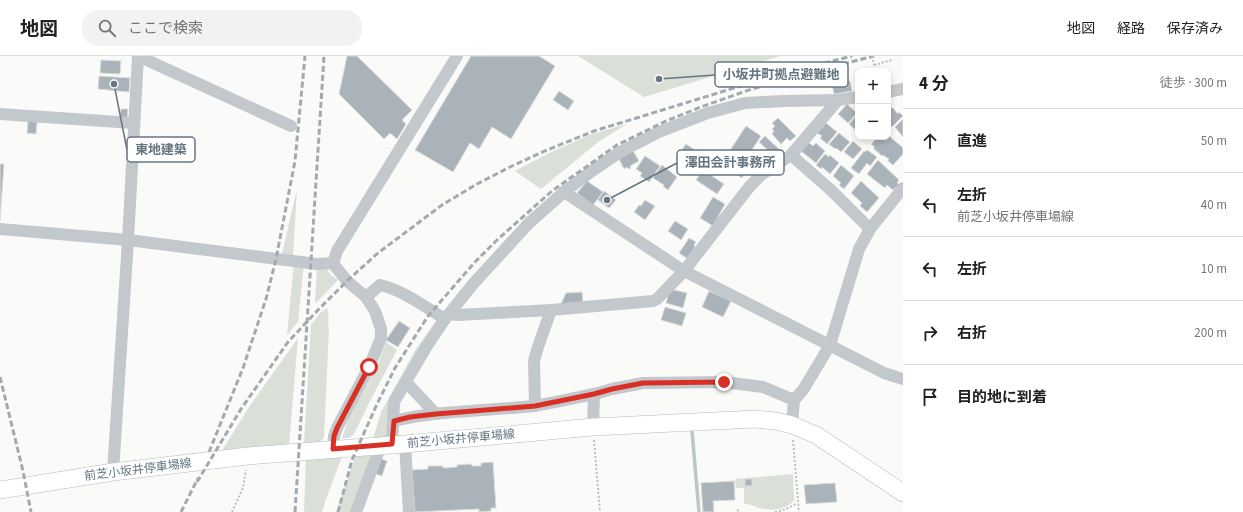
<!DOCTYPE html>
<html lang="ja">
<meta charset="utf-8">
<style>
:root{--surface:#fff;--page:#f2f2f2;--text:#202124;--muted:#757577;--line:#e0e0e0}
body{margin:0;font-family:"Source Sans 3","Noto Sans JP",sans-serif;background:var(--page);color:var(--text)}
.controls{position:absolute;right:12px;top:12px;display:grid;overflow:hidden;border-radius:8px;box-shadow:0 2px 6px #0003}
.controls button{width:36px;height:36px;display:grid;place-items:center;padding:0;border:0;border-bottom:1px solid var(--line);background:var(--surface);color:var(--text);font:20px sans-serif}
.stop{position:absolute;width:12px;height:12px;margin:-9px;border:3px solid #d93025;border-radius:50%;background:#fff}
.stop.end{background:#d93025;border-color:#fff;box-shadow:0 1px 4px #0008}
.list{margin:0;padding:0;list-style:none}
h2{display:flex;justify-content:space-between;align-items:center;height:52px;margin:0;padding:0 16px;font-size:17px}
h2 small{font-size:13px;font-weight:400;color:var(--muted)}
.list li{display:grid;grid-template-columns:26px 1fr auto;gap:12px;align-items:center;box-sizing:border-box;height:64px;padding:0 16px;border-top:1px solid var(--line)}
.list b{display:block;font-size:15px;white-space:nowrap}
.list p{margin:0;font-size:13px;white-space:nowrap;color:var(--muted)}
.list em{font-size:13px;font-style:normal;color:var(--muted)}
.icon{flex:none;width:22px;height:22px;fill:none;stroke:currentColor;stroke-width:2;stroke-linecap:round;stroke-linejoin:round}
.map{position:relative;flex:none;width:903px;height:456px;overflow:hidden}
header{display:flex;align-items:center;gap:24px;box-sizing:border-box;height:56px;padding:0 20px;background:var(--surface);border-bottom:1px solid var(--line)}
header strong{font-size:19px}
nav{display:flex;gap:22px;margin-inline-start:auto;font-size:14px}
.search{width:280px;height:36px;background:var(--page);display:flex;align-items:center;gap:10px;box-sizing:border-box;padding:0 14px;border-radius:16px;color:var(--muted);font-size:15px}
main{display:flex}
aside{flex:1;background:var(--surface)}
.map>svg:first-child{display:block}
</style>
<header>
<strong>地図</strong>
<div class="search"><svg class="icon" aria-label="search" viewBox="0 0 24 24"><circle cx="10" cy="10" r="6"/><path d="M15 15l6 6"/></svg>ここで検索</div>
<nav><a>地図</a><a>経路</a><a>保存済み</a></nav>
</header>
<main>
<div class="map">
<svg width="903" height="456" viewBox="0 0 903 456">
<rect width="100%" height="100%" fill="#fafaf8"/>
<g fill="#dadfd7">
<path d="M578,0H780L644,41Z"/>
<path d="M627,68L598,86L541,133L515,115L549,97L592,78Z"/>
<path d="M297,133L293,199L282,198Z"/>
<path d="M294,206L304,207L298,266L287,279Z"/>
<path d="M317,210L325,211L331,219L338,224L315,248Z"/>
<path d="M327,252C330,258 327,265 329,273L324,382L319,386L304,387L311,269L320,257Z"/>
<path d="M438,262L442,264L402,328L387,383H373L381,356L416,293Z"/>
<path d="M298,282L289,389L225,396L223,393L249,351Z"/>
<path d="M386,286L397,294L369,347L354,378L349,382H342L350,359L378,308Z"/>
<path d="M372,397L352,456H336L356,399Z"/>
<path d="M343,398L326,443L322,456H304L306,400Z"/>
<path d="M793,418L794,444C787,454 771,455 759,452C753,450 751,448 744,448V432H736L735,423Z"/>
</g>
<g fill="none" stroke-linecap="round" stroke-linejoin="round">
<path stroke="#bbc7cb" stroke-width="3.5" d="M692,375L699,456"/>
</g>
<g fill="#aab3b9" stroke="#dcdcda">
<path d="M347,0H357L412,54L402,64L406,68L397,83L390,77L384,83L339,38Z"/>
<path d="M471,0H539L555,10L511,83L492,71L479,93L470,87L453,116L415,94Z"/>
<path d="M101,4L121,5L120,18L100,17Z"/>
<path d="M99,20L130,22L129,36L98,33Z"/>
<path d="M850,25L852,35L834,38L832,28Z"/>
<path d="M559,35L574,45L568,54L553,44Z"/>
<path d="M847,48L857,57L848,67L838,58Z"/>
<path d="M892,51L898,58L899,56L903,60L892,71L888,67V55Z"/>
<path d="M121,53H128L127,64H120Z"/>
<path d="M858,58V76L849,68Z"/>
<path d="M778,62L796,80L790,85L787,82L781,88L772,78L774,75L772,73L775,70L772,67Z"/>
<path d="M903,63V81L895,71Z"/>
<path d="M28,65L37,66L36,78L27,77Z"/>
<path d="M826,67L837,76L827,88L820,82L822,80L817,77Z"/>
<path d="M746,70L761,80L742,109L727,99Z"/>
<path d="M839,77L850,86L841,96L836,92L835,93L829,88Z"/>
<path d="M888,79L903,92V98L893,109L888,105L889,103L883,99L882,100L873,92L875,91L871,88L878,81H888Z"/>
<path d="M765,80L780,94L774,100L759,86Z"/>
<path d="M853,85L862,93L853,103L844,96Z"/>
<path d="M808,86L813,90L816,87L825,95L816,107L801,95Z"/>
<path d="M686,88L707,102L701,111L695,107L696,106L681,95Z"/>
<path d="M867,94L877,101L870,110L867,107L859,118L851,112L864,95L865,96Z"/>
<path d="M633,95L639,105L630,110L631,112L628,113L627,111L624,113L619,103Z"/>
<path d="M825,98L829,101L830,99L839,107L830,118L822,111L821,113L816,109Z"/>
<path d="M645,100L660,110L649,126L640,120L642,117L636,113Z"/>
<path d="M878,104L899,124L897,127L899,128L893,134L887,129L885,132L867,118Z"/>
<path d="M734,107L746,115L742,122L736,118L734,120L729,117Z"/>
<path d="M0,108H4L0,165Z"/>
<path d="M662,109L677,121L668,134L663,130L664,129L653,122Z"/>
<path d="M841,109L854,120L844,133L839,129L841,127L833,120Z"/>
<path d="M703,114L724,128L717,138L696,124Z"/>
<path d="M587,125L603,136L593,149L577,137Z"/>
<path d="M861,125L879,142L867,156L860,150L862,147L851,137Z"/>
<path d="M604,135L616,144L609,152L598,144Z"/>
<path d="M713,141L725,148L713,170L700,162Z"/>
<path d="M645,144L655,150L645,164L634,156L639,149L641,150Z"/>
<path d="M675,165L688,173L681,184L668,175Z"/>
<path d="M689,182L696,186L694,189L695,191L688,203L679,197Z"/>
<path d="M670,233L687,237L683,252L666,247Z"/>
<path d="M709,235L731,245L723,261L702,251Z"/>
<path d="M582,236L583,246L561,248L566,237Z"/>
<path d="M665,251L686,257L682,270L661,264Z"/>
<path d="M399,265L410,272L398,291L386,284Z"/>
<path d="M378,402L387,405L382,420L373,417Z"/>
<path d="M493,406L496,452H491V455L479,456V453L415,456L412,414L428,413V410H443V412L457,411V409L471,408L472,410H481V407Z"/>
<rect x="745" y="423" width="7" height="7"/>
<path d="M734,425L735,444L713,445L714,456H703L701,427Z"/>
<path d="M835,427L837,446L806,448L804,429Z"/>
</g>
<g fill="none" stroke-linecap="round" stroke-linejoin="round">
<defs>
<path id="secondary" d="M0,434L113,416L248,400L405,388L593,371L755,363L776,365L792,369L816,379L903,437"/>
</defs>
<use href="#secondary" stroke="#b3babf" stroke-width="18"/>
<g stroke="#bbbfc2" stroke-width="2" stroke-dasharray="2 2" stroke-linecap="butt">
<path d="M874,9L892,4"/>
<path d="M594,384L600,456"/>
<path d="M793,384L799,456"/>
<path d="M737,454L741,456"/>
<path d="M232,456L243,432L246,414"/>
<path d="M775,456L786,453L796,448"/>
</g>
<g stroke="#c3c8cc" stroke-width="12">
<path d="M138,0L291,70"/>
<path d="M888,36L903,33"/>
<path d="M0,58L133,67"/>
<path d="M791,99L832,135L870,173"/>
<path d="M564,136L684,215L750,130L761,119L791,99L838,44L858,41"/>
<path d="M0,173L128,184L317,208L333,207"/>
<path d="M366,241L380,229C403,234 425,251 445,263"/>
<path d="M449,258L458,259L551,254L653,245L657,243L684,215L884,317L903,323"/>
<path d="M406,326L436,358"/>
<path d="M535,350L534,305L538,291L551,254"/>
<path d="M394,365C440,354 487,355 534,350C554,347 574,342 594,338"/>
<path d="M792,369L794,344L803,334L830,289L859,193L870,173L903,132"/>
<path d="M593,371L594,338L612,333L643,327L724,326L763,331L794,344"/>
<path d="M392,388L394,346L425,293L445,263L473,228L529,167L564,136L589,117L620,96L659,76L708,57L745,47L784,45L838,44"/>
<path d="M405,388L409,456"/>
<path d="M333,393L334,380L337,372L369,311L381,282V273L375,255L366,241L347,225L335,210L333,207L337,195L457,0"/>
<path d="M113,416L128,184L138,0"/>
<path d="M356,456L381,389"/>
</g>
<use href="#secondary" stroke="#fff" stroke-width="17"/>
<g stroke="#a2aab0" stroke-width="3" stroke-dasharray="6 3" stroke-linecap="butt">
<path d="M843,8L874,0"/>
<path d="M0,321L23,415L31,456"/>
<path d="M209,396L243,312L266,243L276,203L295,105L305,0"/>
<path d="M197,426L241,353L288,286L318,254L347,225L378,197L442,149L477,128L512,110L547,94L594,75L770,21L852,0"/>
<path d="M181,456L198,422"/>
<path d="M295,456L324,0"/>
<path d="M338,456L352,404L377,348L395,312L428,260L475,206L496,185L552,135L617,89L666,65L701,51L752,33L795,21"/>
</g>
<path stroke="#bbbfc2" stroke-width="2" stroke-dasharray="2 2" stroke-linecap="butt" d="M872,0L874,9"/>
</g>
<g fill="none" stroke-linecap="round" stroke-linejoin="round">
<path stroke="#d93025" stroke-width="5" d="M369,311L337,372L334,380L333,393L392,388L394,365L410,361L436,358L535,350L594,338L612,333L643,327L724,326"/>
</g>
<g text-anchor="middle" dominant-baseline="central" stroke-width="4" stroke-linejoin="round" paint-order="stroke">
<g font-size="12" fill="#657683" stroke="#fff">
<text transform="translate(461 383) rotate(-5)">前芝小坂井停車場線</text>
<text transform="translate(138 414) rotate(-7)">前芝小坂井停車場線</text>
</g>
</g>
<path fill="none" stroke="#657683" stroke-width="1.5" d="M659 23L715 19M114 28L127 94M607 144L677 107"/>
<g fill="#657683" stroke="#fff" stroke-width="1.5">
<circle cx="659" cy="23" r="4"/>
<circle cx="114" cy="28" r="4"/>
<circle cx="607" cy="144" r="4"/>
</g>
<g fill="#fff" stroke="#657683" stroke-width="1.5">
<rect x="715" y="6" width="133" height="25" rx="4"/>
<rect x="127" y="81" width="68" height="25" rx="4"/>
<rect x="677" y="94" width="107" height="25" rx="4"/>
</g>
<g font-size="13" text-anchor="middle" font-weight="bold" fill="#657683">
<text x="781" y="23">小坂井町拠点避難地</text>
<text x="161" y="98">東地建築</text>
<text x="730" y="111">澤田会計事務所</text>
</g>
</svg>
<div class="controls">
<button>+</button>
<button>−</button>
</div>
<div class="stop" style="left:369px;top:311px"></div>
<div class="stop end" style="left:724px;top:326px"></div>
</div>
<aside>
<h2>4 分<small>徒歩 · 300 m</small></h2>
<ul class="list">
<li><svg class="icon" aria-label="ahead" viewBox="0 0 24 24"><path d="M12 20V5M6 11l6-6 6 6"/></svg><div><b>直進</b></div><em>50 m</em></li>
<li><svg class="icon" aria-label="left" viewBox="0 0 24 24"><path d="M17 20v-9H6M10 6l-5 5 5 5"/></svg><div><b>左折</b><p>前芝小坂井停車場線</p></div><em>40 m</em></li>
<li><svg class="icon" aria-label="left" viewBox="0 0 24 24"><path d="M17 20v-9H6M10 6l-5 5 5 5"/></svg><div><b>左折</b></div><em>10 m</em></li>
<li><svg class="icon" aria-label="right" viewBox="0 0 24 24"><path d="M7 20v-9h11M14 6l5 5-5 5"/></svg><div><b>右折</b></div><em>200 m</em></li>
<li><svg class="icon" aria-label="arrive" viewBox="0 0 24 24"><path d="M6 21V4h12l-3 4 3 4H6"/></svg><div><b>目的地に到着</b></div></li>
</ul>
</aside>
</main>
